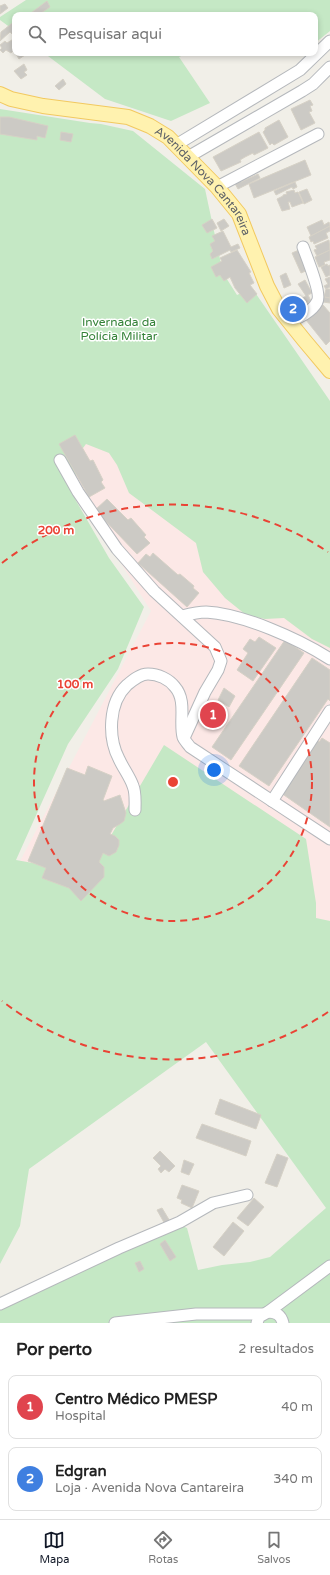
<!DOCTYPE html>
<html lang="pt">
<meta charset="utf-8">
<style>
:root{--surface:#fff;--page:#f2f2f2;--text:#222;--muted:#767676;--line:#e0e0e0;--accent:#111827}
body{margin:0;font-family:"Varela Round",sans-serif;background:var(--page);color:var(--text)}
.you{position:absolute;left:214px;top:770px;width:14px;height:14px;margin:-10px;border:3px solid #fff;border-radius:50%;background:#1a73e8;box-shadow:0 0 0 6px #1a73e833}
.badge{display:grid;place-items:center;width:26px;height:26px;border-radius:50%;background:var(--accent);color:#fff;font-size:13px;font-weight:700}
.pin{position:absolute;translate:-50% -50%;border:2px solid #fff;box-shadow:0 1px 4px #0006}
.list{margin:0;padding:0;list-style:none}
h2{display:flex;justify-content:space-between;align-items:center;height:52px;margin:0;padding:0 16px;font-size:17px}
h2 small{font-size:13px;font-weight:400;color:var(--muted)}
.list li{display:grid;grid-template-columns:26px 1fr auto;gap:12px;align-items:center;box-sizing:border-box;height:64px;margin:0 8px 8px;padding:0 8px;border:1px solid var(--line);border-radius:8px}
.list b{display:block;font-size:15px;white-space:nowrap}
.list p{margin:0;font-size:13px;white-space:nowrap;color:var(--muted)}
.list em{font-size:13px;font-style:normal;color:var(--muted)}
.icon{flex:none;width:22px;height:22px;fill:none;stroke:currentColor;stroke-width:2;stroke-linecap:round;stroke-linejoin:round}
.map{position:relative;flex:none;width:330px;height:1323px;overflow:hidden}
.search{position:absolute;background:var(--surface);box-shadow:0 2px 6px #0003;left:12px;right:12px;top:12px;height:44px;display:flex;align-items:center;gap:10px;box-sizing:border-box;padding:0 14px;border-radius:8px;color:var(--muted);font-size:15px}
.sheet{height:196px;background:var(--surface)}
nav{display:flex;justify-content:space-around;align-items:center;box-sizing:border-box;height:56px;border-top:1px solid var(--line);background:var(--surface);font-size:11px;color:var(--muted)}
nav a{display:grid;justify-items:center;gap:2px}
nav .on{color:var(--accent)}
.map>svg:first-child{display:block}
</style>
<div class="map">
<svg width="330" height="1323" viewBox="0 0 330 1323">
<rect width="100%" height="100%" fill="#f1efe8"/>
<path fill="#fce8e6" d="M119,393L330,643V924L101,914L6,888L151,611L44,441Z"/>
<g fill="#c5e8c5">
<path d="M26,0H330V31L315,43V15H268L267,14L264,15H15V31L0,20V17Z"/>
<path d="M44,53H188L179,57L210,103L171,121L105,99Z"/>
<path d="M0,109L90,123L101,124L133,131L205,189L223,273L237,295L252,288L330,401V648L312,639L284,618L265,619L246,615L225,598L203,572L196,543L129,493L117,465L109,453L86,444L77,456L75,499L109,558L144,607L118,669L68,744L16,860L89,873L164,745L306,839L316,903V918L330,921V1323H0V1310L52,1284L182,1226L187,1228L198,1270L222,1265L250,1262L270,1257L326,1208L206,1042L29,1169L20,1226L0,1264Z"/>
</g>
<g fill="#cccac5" stroke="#d6d1c6">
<path d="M47,1L50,7L38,15H33L31,13Z"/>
<path d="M5,4L8,8L0,14V6Z"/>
<path d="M15,21V32L12,34L10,32L0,41L1,32Z"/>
<path d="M15,38V49L11,53L6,50L3,53L0,50L2,48L0,45L5,41L7,43Z"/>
<path d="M18,53H28L19,59L16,54Z"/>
<path d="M24,64L27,70L24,72L27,75L21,79L14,71Z"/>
<path d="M63,79L66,84L59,90L55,86Z"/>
<path d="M310,100L313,105L310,106L312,111L309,112L315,123L301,130L291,109Z"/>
<path d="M0,117H9L48,126L45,138L37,136V140L0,134Z"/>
<path d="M279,120L288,137L274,145L272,143L270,145L263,132L265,130V128Z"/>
<path d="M61,132L73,134L71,142L60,140Z"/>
<path d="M259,132L268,148L254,155L253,153L245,157L240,160L241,162L221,171L213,157Z"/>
<path d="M305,160L311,175L254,198L249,184Z"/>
<path d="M258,174L260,178L238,189L233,180L238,178L241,182Z"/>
<path d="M295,182L297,187L293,189L292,187L276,195L274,191Z"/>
<path d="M307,189L312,200L304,204L299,192Z"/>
<path d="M294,190L295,193L298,192L303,203L292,207L290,202H288L290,209L282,211L277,199L283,196V195L287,194L286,192Z"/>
<path d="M212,219L217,228L207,233L202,225Z"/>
<path d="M224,219L229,226L221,231L217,223Z"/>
<path d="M322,220L324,225L329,222L330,226L311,236L307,227Z"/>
<path d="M330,226V231L326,233L328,238L314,244L313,241L311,242L309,237Z"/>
<path d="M223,231L231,247L238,244L240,248L231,252L230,250L212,259L210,254L213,251L210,244L215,241L212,236Z"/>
<path d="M329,240L330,250L317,256L314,250L317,249L315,246Z"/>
<path d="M237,250L251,272L249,273L254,283L250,285L257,294L247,303L235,288L230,277L224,281L220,275L216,277L211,267L222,261L220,258Z"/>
<path d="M299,250L308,270L301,273L292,253Z"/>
<path d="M330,250V260L324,262L325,265L319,267L315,257Z"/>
<path d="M327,264L328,266L330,265V275L326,277L321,267Z"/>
<path d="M286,273L291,285L284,288L280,276Z"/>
<path d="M330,277V287L326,289L324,286L328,284L325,279Z"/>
<path d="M305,280L312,293L308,295L311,301L307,303L308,306L306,309L304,306L305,305L301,299L306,296L298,284Z"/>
<path d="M326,289H330V298L324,297Z"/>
<path d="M324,297L330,298V303L323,302Z"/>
<path d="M323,305L330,313V341L326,345L306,320Z"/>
<path d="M75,435L90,461L93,460L103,480L101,482L105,488L89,497L59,444Z"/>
<path d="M107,499L128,520L131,518L146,535L144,537L150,543L137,554L95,510Z"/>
<path d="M153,553L178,575L180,574L194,586L193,588L199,593L187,607L138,563L146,554L150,557Z"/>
<path d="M259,637L276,648L253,681L237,670L248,653L243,649L250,639L255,642Z"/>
<path d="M285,640L304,653L231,760L212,747Z"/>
<path d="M312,658L330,670V701L328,699L269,786L239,766Z"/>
<path d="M224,688L235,696L229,707L218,700Z"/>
<path d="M322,738L330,743V827L281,793L315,739L319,742Z"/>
<path d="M88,766L112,776L103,800L104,801L120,795L126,813L124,821L120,824L113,828L110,834L115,836L119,840V845L116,852L109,856L103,853L99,862L104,867V877L81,901L69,888L42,878L46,868L28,861L67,768L85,775Z"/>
<path d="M220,1099L261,1115L256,1129L215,1114Z"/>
<path d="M202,1124L251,1141L246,1156L196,1138Z"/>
<path d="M160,1151L175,1166L169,1172L165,1169L161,1173L158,1169L161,1166L153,1158Z"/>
<path d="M277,1154L288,1158L277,1187L265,1183Z"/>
<path d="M184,1160L194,1164L189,1175L181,1172Z"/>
<path d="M182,1185L199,1191L192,1208L181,1203L182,1200L177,1198Z"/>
<path d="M254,1198L264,1207L248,1226L237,1218Z"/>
<path d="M162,1208L171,1223L166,1226L157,1210Z"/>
<path d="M233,1222L244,1231L224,1256L213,1247Z"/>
<path d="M165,1240L176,1257L170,1261L160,1244Z"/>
<path d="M140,1261L144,1269L139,1272L135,1263Z"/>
</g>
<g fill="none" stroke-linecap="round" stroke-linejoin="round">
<defs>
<g id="minor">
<path d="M176,145L300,70L330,41"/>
<path d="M188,157L302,91L313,84L330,67"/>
<path d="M217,187L318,134"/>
<path d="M289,322C298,318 312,312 317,302C322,294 307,258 303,247"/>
<path d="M60,460L78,492L117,549L154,591L215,647L221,661L218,670L205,692L184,738"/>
<path d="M182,616C190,614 198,612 206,612C243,614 299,639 330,659"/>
<path d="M272,801L330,711"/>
<path d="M135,810C135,803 136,793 133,786C130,777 123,768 119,759C108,738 108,703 127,685C133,680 140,674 148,674C158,674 169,679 175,687C187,701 179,721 183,737C184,740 188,744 190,747L330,839"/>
<path d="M0,1304L119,1248L180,1222L213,1203L247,1195"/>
<path d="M268,1312L330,1266"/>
<path d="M115,1323L196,1314H263"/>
<path d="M257,1323L259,1317L268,1312C276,1312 281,1315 283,1323"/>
</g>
<g id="major">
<path id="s1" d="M0,94L11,99L43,106L128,117L150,126L168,137L217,187L239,214L267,286L279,309L304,340L330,371"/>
</g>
</defs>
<use href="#minor" stroke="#b5b8bc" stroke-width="13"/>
<use href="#major" stroke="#f2c960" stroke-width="16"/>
<use href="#minor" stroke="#fff" stroke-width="11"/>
<use href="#major" stroke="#fff2af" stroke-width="14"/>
</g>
<g fill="none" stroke="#ea4335" stroke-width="2" stroke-dasharray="7 5">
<circle cx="173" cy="782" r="139"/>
<path d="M328 1012A278 278 0 0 1 2 1001M2 563A278 278 0 0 1 328 552"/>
</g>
<g text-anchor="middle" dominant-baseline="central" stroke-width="3" stroke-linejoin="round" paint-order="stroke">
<g font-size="12" fill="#5f6368" stroke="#fff">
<text stroke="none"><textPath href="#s1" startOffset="232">Avenida Nova Cantareira</textPath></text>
</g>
<g font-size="12" fill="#348238" stroke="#fff">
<text x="119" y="322">Invernada da<tspan x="119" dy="14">Polícia Militar</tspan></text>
</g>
</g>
<circle cx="173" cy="782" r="6" fill="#ea4335" stroke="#fff" stroke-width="2"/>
<g font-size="12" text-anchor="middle" font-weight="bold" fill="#ea4335" stroke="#fff" stroke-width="3" stroke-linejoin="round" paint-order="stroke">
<text x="56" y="534">200 m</text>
<text x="75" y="688">100 m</text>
</g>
</svg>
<div class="you"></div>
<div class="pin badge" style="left:213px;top:715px;background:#e0444e">1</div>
<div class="pin badge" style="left:293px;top:309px;background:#3f7fe0">2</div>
<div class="search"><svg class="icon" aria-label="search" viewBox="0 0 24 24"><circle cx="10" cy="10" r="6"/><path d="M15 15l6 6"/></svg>Pesquisar aqui</div>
</div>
<section class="sheet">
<h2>Por perto<small>2 resultados</small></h2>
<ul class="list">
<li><span class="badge" style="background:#e0444e">1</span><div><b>Centro Médico PMESP</b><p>Hospital</p></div><em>40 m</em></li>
<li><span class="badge" style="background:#3f7fe0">2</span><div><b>Edgran</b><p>Loja · Avenida Nova Cantareira</p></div><em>340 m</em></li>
</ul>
</section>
<nav>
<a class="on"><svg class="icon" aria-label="map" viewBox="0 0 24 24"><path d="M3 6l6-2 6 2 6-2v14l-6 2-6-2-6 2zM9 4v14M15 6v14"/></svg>Mapa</a>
<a><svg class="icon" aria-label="directions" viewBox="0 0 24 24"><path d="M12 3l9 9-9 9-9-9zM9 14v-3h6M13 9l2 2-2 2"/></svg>Rotas</a>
<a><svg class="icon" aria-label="saved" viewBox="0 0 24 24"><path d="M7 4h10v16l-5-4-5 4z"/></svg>Salvos</a>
</nav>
